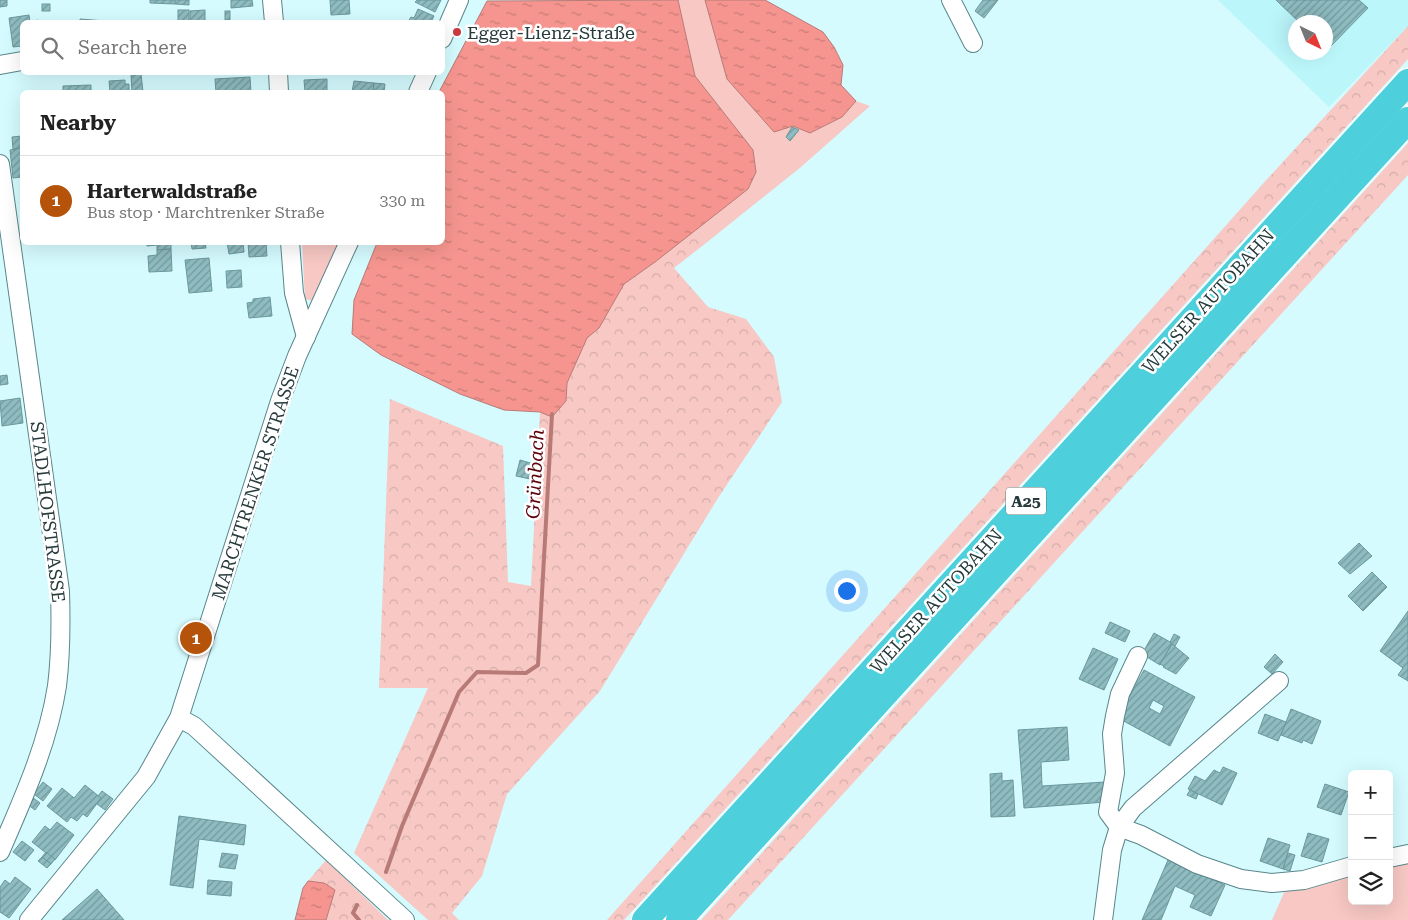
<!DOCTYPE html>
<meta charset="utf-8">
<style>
:root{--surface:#fff;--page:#f2f2f2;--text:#222;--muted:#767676;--line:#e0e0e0;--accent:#b45309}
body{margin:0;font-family:"Roboto Serif",serif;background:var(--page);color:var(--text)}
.controls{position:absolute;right:15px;bottom:15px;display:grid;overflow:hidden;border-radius:8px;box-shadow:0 5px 20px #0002}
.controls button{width:45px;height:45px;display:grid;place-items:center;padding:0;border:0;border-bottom:1px solid var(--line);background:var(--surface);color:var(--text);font:25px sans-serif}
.compass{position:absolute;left:1288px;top:15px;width:45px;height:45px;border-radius:50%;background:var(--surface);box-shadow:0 5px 20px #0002;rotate:137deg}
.you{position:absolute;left:846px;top:590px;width:18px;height:18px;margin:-12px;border:4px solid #fff;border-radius:50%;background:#1a73e8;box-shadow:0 0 0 8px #1a73e833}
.badge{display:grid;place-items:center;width:32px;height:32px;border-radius:50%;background:var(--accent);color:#fff;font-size:16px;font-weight:700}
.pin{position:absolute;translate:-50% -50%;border:2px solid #fff;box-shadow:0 1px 5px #0006}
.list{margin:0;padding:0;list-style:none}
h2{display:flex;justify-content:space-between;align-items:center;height:65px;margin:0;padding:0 20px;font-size:21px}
h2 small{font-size:16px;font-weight:400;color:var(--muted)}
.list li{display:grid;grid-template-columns:32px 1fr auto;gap:15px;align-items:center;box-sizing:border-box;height:90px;padding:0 20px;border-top:1px solid var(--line)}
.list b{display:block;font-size:19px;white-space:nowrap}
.list p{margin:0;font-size:16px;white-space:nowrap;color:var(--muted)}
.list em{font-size:16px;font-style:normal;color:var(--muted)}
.icon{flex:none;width:28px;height:28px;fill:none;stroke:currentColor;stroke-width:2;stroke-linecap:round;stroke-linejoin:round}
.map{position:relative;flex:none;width:1408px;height:920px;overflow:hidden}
.search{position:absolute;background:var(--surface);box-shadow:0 5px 20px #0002;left:20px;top:20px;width:425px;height:55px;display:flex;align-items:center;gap:12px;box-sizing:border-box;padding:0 18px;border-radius:8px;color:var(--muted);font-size:19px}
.panel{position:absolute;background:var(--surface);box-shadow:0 5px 20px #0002;left:20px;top:90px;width:425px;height:155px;border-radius:8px}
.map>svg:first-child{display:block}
</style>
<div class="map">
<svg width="1408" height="920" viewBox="0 0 1408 920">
<defs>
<pattern id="forest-crowns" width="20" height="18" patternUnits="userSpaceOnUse" patternTransform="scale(1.25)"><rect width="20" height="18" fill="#f7c8c4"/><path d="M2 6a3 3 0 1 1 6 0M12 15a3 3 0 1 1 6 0" fill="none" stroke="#d4ada9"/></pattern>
<pattern id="water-ripples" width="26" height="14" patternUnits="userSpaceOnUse" patternTransform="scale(1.25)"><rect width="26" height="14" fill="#f6958f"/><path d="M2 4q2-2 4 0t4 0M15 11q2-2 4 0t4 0" fill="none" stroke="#c77b76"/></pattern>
<pattern id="building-hatch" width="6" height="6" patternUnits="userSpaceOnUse" patternTransform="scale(1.25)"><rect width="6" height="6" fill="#8ebcc0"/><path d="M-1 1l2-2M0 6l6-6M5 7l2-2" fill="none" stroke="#749a9d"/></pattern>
</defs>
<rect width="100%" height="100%" fill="#d5fbff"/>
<path fill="#bbf6fb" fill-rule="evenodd" d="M1218,0H1408V26L1329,107ZM1296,22H1326V52H1296Z"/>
<g fill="#f7c8c4">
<path d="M678,0H705L708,8L793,126L810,133L842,117L856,101L870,106L801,167L706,243L692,231L748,189L756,171L753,150L695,76Z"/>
<path d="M302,243H340L313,301L305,299Z"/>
<path d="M1408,862V920H1272L1286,888L1352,875V901H1389V866Z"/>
</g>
<g fill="url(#forest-crowns)">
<path d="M1408,26V59L624,920H607L1269,177Z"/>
<path d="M1408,143V175L728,920H701Z"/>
<path d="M692,231L706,243L674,268L708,307L746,319L774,357L782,402L718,498L600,691L507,794L482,876L452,913L459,920H428L354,853L428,688H379L390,399L503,446L508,582L531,586L540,412L566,401L567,383L587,338L599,328L624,284L655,262Z"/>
<path d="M326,860L388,920H326L335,891L324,883L308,881Z"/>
</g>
<g fill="url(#water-ripples)" stroke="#b87a76">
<path d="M678,0L695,76L753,150L756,172L748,189L655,262L624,284L599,328L587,338L567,383L566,401L552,417L540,412L504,410L460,394L381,355L352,334L354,300L377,243L442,242V92H439L487,1Z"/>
<path d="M705,0H765L823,32L834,47L843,65L841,85L856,101L842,117L810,133L793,126L774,132L727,79Z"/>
<path d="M308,881L324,883L335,890L326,920H295L303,888Z"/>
</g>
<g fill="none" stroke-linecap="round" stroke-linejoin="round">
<g stroke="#b87a76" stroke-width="4">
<path d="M386,872L402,826L459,692L477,672L526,673L538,665L552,414"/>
<path d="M357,905L353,913L359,920"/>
</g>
</g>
<g fill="url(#building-hatch)" stroke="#6b989c" fill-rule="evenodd">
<path d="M0,0H7V6L0,7Z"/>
<path d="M150,0H175V4L150,3Z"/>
<path d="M175,0H189V5L175,4Z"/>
<path d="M231,0H252L253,6L231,8Z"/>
<path d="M330,0H349L350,14L331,15Z"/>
<path d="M417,0H441L435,12L415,2Z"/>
<path d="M983,0H998L984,18L975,11Z"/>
<path d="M1276,0H1359L1368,8L1327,50L1326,22H1299Z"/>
<rect x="42" y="4" width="8" height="7"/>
<path d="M418,9L434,16L431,22H408L411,17L414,18Z"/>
<rect x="178" y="10" width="11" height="12"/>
<path d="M205,10V22H190V11Z"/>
<rect x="225" y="11" width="5" height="9"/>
<path d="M29,15L30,22L38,20V22H22V46L13,47L9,18Z"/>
<path d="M80,19L105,21V22H80Z"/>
<path d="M141,74L143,92H132L131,75Z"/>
<path d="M250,77L251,92H216L215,79Z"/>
<path d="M327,79V92H305L304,80Z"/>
<path d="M125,80V84H129V92H110L109,81Z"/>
<path d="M354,81L374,83L373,92H352Z"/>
<path d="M374,83L385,84L384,92H373Z"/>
<path d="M91,85V92H63V86Z"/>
<path d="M792,127L799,130L790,141L786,137Z"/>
<path d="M22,136V148L13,149L12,137Z"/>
<path d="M22,148V177L13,178L10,150Z"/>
<path d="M147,242H171V249L157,250V245L147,246Z"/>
<path d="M191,242H205L206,248L192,249Z"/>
<path d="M227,242H243L244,252L229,254Z"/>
<path d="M248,242H266L267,256L249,257Z"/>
<path d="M171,249L172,271L149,272L148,256L157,255V250Z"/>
<path d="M209,258L212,291L189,293L185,260Z"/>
<path d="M241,270L242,287L227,288L226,271Z"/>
<path d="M270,297L272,316L249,318L247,303L253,302V299Z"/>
<path d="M7,375L8,384L0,385V376Z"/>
<path d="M20,398L23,423L2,426L0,401Z"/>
<path d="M520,460L534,464L530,479L516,476Z"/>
<path d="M1359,543L1372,556L1350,574L1338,563Z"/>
<path d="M1372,572L1387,587L1363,611L1348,596Z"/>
<path d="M1408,611V681L1398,675L1403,668L1380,651Z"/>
<path d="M1110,622L1130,631L1125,642L1105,633Z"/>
<path d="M1154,633L1172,643L1160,665L1142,654Z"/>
<path d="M1174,634L1180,637L1175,646L1170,642Z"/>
<path d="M1172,644L1189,658L1176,674L1163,667L1164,666L1160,664Z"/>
<path d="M1093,648L1118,659L1104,690L1079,679Z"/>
<path d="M1275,654L1283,662L1272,674L1264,667Z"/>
<path d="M1144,670L1195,697L1170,746L1118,718ZM1153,700L1164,706L1160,714L1149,708Z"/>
<path d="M1291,709L1321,721L1312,744L1303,740L1302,743L1281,735Z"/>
<path d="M1265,714L1286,722L1278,741L1258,733Z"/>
<path d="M1067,727L1069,760L1041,762L1042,786L1105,782L1106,802L1024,808L1018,730Z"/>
<path d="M1223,767L1237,773L1222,805L1188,789L1195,776L1205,781L1214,770L1220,773Z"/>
<path d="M1002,773V781L1013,780L1015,816L991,817L990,774Z"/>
<path d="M43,782L52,789L43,801L34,794Z"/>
<path d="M1325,784L1349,792L1341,815L1317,807Z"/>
<path d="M85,785L101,798L87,817L83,814L77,821L71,817L67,822L47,806L62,788L74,798Z"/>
<path d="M1190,790L1198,794L1196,799L1187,795Z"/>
<path d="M102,791L113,799L105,810L97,804L101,798L98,796Z"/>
<path d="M32,797L40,803L35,810L27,804Z"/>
<path d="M179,816L246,825L244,845L199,839L193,888L170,885Z"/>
<path d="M57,822L74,835L55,860L32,842L45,826L50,830Z"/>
<path d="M1308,833L1329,839L1322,862L1301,856Z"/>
<path d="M1268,838L1290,845L1283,869L1260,861Z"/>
<path d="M22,841L34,850L25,861L13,852Z"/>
<path d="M46,852L55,859L51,864L42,857Z"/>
<path d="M222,853L238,855L235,869L219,867Z"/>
<path d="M1288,853L1295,855L1290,871L1283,869Z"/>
<path d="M42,857L51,864L47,868L38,861Z"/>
<path d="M1168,860L1225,885L1211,916L1190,907L1195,895L1175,886L1161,920H1142Z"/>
<path d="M15,877L31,889L9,918L0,912V887L5,880L10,884Z"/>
<path d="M208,880L232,882L231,896L207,894Z"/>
<path d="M97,889L124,920H62Z"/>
</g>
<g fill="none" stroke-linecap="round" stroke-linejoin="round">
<defs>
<g id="minor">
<path d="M272,0L274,22"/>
<path d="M951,0L973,43"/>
<path d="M442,39L459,0"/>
<path d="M0,65L22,61"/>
<path d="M278,72L279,92"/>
<path d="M418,92L427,72"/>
<path d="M0,164L60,591C61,623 61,654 57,686C48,744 23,799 0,852"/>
<path d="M290,242L294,293L306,337"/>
<path d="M1138,656L1120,694L1115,716L1112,734L1115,773L1108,812L1119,827L1141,835L1197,864L1241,879L1272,883L1304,880L1352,866"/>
<path d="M179,718L194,726L405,920"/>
<path d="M1389,858L1408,854"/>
<path d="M29,920L146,777L179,718L280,401L297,356L349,242"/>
<path d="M1103,920L1112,850L1119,827L1133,808L1279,681"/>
</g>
<g id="highway">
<path d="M645,920L1408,82"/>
<path d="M679,920L1408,120"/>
</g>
</defs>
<use href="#minor" stroke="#59868a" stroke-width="20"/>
<use href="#highway" stroke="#fff" stroke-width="29"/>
<use href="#minor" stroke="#fff" stroke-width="18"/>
<use href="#highway" stroke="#4dd0db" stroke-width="26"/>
</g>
<circle fill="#ca3b3e" stroke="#fff" stroke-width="2" cx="457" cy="32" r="5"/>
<g text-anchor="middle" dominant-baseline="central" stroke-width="5" stroke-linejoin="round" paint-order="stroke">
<rect fill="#fff" stroke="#687576" stroke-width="1" x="1006" y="487.5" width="40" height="27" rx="4"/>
<g font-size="16" font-weight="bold" fill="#273a3c">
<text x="1026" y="501">A25</text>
</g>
<g font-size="18" fill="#273a3c" stroke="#fff" text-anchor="start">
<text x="467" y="32">Egger-Lienz-Straße</text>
</g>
<g font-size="18" fill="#273a3c" stroke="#fff">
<text transform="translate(1208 301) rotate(-48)">WELSER AUTOBAHN</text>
<text transform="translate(255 483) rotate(-72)">MARCHTRENKER STRASSE</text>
<text transform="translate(48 512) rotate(83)">STADLHOFSTRASSE</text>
<text transform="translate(936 601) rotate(-48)">WELSER AUTOBAHN</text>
</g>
<g font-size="19" font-style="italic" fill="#5b020c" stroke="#fff">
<text transform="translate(535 474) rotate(-87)">Grünbach</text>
</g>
</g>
</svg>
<div class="controls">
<button>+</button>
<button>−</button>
<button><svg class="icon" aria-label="layers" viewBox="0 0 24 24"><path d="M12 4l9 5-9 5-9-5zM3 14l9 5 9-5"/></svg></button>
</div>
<svg class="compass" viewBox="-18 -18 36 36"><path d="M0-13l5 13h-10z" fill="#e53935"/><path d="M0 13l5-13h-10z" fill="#767676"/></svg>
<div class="you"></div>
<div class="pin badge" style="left:196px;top:638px">1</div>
<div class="search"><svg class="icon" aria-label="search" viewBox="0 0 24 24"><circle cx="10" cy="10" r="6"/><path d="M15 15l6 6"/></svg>Search here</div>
<section class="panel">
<h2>Nearby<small></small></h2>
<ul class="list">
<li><span class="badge">1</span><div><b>Harterwaldstraße</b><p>Bus stop · Marchtrenker Straße</p></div><em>330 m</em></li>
</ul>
</section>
</div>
